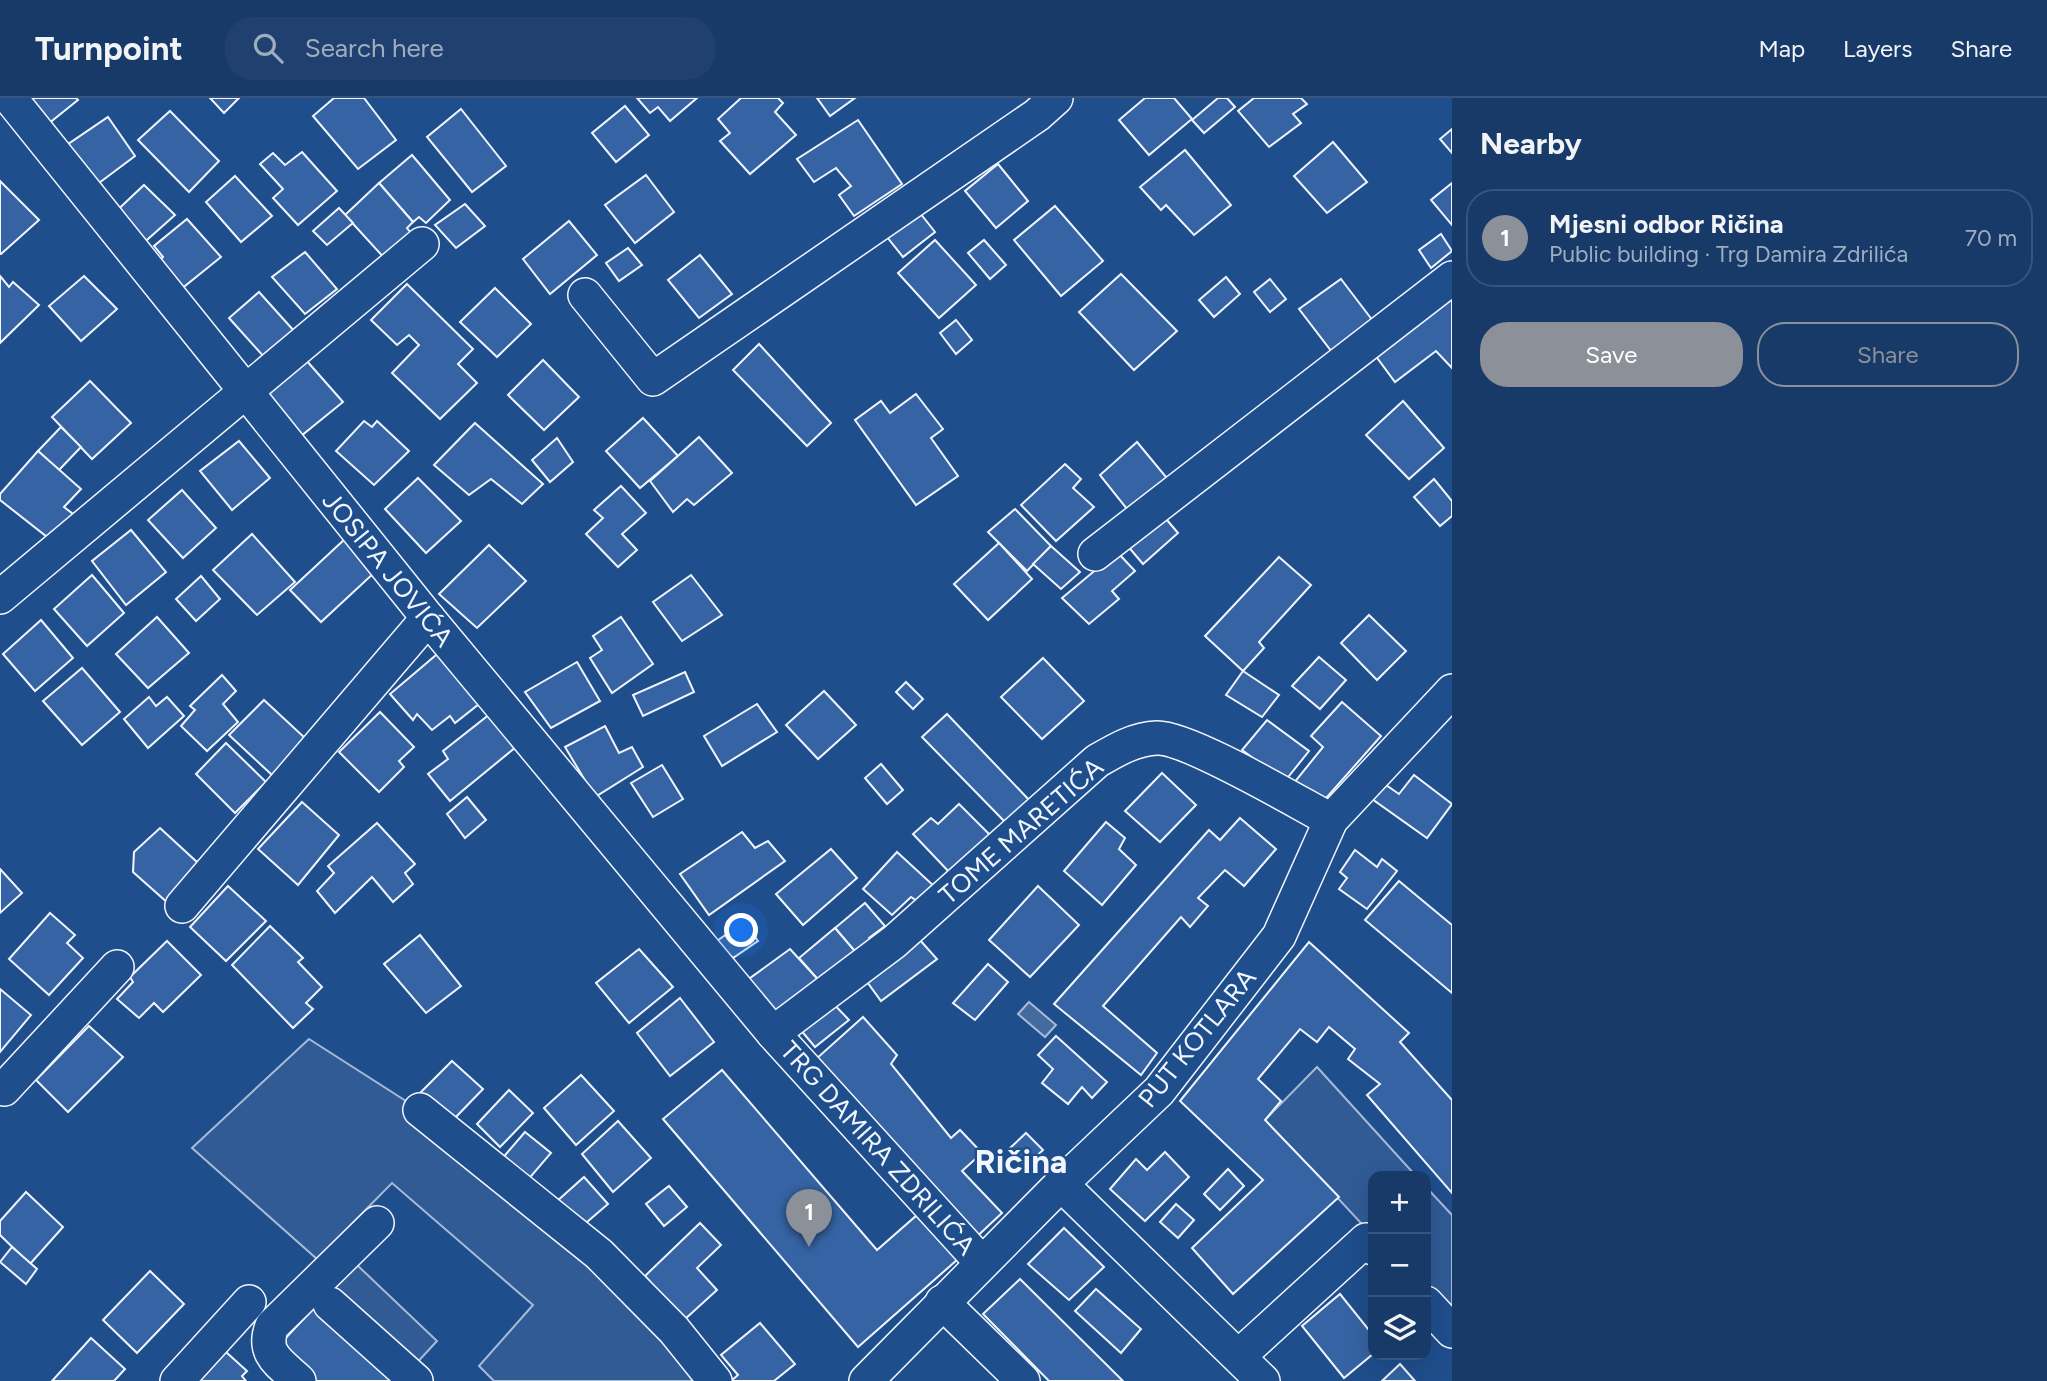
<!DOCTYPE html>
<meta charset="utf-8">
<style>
:root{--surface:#173a69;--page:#20416f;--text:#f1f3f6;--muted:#9eadc0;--line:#36547d;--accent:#8c9099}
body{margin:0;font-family:Figtree,sans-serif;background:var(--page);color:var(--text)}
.controls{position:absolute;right:21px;bottom:21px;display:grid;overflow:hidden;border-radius:14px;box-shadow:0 7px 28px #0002}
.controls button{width:63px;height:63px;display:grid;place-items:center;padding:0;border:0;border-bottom:2px solid var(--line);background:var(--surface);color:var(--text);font:35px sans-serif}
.you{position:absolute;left:742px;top:833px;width:24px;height:24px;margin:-18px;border:5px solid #fff;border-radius:50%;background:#1a73e8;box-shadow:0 0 0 10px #1a73e833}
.badge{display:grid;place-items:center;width:46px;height:46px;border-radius:50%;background:var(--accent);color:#fff;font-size:23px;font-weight:700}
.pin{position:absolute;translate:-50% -58px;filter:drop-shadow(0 2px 4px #0008)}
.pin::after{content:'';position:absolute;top:37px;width:24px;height:21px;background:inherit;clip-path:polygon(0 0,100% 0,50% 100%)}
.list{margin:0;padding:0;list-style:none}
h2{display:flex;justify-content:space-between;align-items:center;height:91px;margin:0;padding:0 28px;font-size:30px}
h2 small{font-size:23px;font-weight:400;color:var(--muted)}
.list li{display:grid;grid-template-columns:46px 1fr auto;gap:21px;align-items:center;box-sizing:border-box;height:98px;margin:0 14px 14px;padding:0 14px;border:2px solid var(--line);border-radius:28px}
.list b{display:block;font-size:26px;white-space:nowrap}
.list p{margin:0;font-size:23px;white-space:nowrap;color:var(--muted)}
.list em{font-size:23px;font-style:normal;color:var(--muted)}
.actions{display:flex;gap:14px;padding:21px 28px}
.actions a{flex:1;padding:16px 0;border:2px solid var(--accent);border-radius:28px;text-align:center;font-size:24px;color:var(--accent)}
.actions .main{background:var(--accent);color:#fff}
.icon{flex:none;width:38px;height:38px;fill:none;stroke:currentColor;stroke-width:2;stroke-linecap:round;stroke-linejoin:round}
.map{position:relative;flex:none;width:1452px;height:1283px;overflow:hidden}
header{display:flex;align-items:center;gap:42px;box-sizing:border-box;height:98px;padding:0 35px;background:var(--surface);border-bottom:2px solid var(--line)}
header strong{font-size:33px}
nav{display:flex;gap:38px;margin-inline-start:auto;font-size:24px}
.search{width:490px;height:63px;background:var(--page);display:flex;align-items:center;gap:18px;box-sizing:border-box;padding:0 24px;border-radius:28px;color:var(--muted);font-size:26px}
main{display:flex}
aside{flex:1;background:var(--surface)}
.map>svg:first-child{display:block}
</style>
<header>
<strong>Turnpoint</strong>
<div class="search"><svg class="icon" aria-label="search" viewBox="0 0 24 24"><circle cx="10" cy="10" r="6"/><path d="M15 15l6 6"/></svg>Search here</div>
<nav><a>Map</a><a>Layers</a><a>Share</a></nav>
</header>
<main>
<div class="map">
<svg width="1452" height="1283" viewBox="0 0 1452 1283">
<rect width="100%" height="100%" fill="#1f4e8c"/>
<g fill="#305b95" stroke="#a8bbd7" stroke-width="2">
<path d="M309,941L420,1012L715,1283H494L479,1268L533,1207L392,1085L317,1161L192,1050Z"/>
<path d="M1317,969L1416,1078H1373V1138L1265,1022Z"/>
<path d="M1426,1089L1452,1117V1227L1426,1197Z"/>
<path d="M356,1166L437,1243L400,1283L315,1209Z"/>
</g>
<path fill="#446ba0" stroke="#a8bbd7" stroke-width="2" d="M1029,904L1056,927L1045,939L1018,916Z"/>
<g fill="#3563a3" stroke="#f2f6ff" stroke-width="2">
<path d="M19,0H76L78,2L43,30Z"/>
<path d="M210,0H239L224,15Z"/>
<path d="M334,0H364L396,42L358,71L313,18Z"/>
<path d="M637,0H697L670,23L658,9L650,15Z"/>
<path d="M741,0H778L783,5L775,14L796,37L750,76L720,43L730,35L718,21Z"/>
<path d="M817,0H855L830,18Z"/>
<path d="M1145,0H1174L1192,21L1149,57L1119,22Z"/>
<path d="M1218,0H1227L1235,9L1204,35L1192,22Z"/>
<path d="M1254,0H1301L1307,6L1293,16L1301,25L1269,49L1238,13Z"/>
<path d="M625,8L649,37L616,64L592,35Z"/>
<path d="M461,11L506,68L472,94L427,39Z"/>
<path d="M170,13L219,63L189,94L138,42Z"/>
<path d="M108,19L135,58L95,88L58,53Z"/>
<path d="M858,22L902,86L854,118L839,97L851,88L836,70L814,84L797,61Z"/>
<path d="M1452,31V55L1440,41Z"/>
<path d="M1333,44L1367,84L1327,115L1294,78Z"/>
<path d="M1185,52L1231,107L1194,137L1166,107L1161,112L1140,89Z"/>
<path d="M302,54L337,93L298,127L273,100L283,91L260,66L273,55L285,67Z"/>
<path d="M412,57L450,102L426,125L419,119L413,124L379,85Z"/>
<path d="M998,66L1028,103L996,130L965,93Z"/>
<path d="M646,77L674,114L635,145L605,107Z"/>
<path d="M235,78L272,118L241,144L206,104Z"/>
<path d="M0,83L39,122L1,156H0Z"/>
<path d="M379,85L413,124L407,130L415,140L387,163L345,117Z"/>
<path d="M1452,85V127L1431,102Z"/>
<path d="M144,87L175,117L139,149L110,119Z"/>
<path d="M465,106L485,128L456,150L435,127Z"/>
<path d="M1055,108L1103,163L1061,198L1014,142Z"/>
<path d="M339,110L353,125L327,147L313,133Z"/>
<path d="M920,115L935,134L903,159L887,139Z"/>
<path d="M187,121L221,159L175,196L152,169L163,159L154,148Z"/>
<path d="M569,123L597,157L550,196L523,161Z"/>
<path d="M1441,136L1452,153L1431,170L1419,152Z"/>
<path d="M935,142L976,187L939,220L898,175Z"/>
<path d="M984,142L1006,167L990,181L968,155Z"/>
<path d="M628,150L642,167L619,183L606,165Z"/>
<path d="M305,154L337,191L305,216L272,179Z"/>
<path d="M700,157L732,196L699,220L668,182Z"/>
<path d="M1121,176L1177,233L1134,272L1079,214Z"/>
<path d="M0,178L9,189L13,184L39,207L0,245Z"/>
<path d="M84,178L117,211L81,243L49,208Z"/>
<path d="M1226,179L1240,196L1214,219L1199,202Z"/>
<path d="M1270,181L1286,201L1270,214L1254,194Z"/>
<path d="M1341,181L1373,223L1332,254L1299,211Z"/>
<path d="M407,186L473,251L458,266L477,285L440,321L392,275L419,247L409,237L397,247L371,222Z"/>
<path d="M495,190L531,226L497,259L460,224Z"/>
<path d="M259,194L295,234L264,259L229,220Z"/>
<path d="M1452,197V270L1436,253L1395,284L1375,257Z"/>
<path d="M956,222L972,242L956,256L940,235Z"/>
<path d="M759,246L831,325L807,348L733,272Z"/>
<path d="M306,262L343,304L301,338L267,297Z"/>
<path d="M543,262L579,299L544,332L508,297Z"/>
<path d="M90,283L131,325L92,361L52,319Z"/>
<path d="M916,296L943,331L931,340L958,378L916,407L855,322L881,303L890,315Z"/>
<path d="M1403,303L1444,350L1409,381L1366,337Z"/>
<path d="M643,320L678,358L640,390L606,353Z"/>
<path d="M364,323L372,329L377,323L409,353L374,387L336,353Z"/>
<path d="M475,325L543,386L522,406L491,381L469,397L434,367Z"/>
<path d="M61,329L81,349L59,372L38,353Z"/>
<path d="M699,339L732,375L694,407L687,401L673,414L650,383Z"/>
<path d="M557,340L573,364L550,384L532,362Z"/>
<path d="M239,343L270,380L232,412L200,373Z"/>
<path d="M1137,344L1171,385L1131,416L1100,377Z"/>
<path d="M38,353L81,391L64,409L73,416L51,442L0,402V396Z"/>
<path d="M1065,366L1081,381L1073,390L1094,409L1056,443L1021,407Z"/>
<path d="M418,380L461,423L426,455L385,411Z"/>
<path d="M1434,381L1452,403V418L1440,428L1414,399Z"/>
<path d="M621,388L646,415L622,436L637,452L618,469L586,436L603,420L594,412Z"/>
<path d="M182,392L216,430L183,460L148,422Z"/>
<path d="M1015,411L1051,448L1027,473L988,434Z"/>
<path d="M1161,415L1178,435L1143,466L1126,446Z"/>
<path d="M131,432L166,474L126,507L92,463Z"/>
<path d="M252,436L295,484L257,517L213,472Z"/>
<path d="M346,440L375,474L321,524L290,492Z"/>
<path d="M999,445L1032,481L988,522L954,486Z"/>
<path d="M489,447L526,483L477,530L439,496Z"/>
<path d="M1051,448L1080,474L1061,491L1033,466Z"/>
<path d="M1117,454L1135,473L1112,493L1119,501L1089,526L1062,500Z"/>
<path d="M1279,459L1311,487L1259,544L1264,550L1243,573L1205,538Z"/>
<path d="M92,477L124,515L87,548L54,511Z"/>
<path d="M691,477L722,517L682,543L653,504Z"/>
<path d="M201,478L220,501L196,523L176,501Z"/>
<path d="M1369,517L1406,553L1377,582L1341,545Z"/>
<path d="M157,519L189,555L148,590L116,556Z"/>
<path d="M621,519L653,566L612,595L590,560L602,552L593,538Z"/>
<path d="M41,522L73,560L35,593L3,556Z"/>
<path d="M442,552L484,602L455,625L450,618L432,632L417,616L413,622L390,596Z"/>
<path d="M1319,559L1346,582L1320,611L1292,588Z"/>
<path d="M1043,560L1084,603L1042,641L1001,599Z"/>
<path d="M577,564L600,603L551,630L525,594Z"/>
<path d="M82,570L120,614L82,647L43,603Z"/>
<path d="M1243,573L1279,597L1262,619L1226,597Z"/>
<path d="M685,574L694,594L643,618L633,597Z"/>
<path d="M222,577L236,593L223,606L238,624L207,653L181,628L195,612L190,608Z"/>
<path d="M906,584L923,601L913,611L896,594Z"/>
<path d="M824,593L856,627L818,661L786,627Z"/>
<path d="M149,599L156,608L167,599L184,618L148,650L124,621Z"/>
<path d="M264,602L306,641L272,677L229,637Z"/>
<path d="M1342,604L1381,638L1320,707L1293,686L1323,649L1311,638Z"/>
<path d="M757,606L777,634L722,668L704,638Z"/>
<path d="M380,614L414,649L399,663L404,669L379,694L339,654Z"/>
<path d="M490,616L516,649L450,703L428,676L448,661L443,653Z"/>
<path d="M947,616L1031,704L1007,726L922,639Z"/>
<path d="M1267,622L1309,653L1285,683L1242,652Z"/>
<path d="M605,628L619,655L632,649L643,669L595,699L565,649Z"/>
<path d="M226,645L266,684L235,715L196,676Z"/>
<path d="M881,666L903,692L887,706L865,680Z"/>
<path d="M662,667L683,701L653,719L631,685Z"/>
<path d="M1162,675L1196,707L1160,744L1125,713Z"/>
<path d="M1414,677L1452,706L1427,740L1372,701L1383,685L1399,696Z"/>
<path d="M467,699L486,722L465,740L447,716Z"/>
<path d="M302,704L339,737L298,787L258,751Z"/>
<path d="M959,706L992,739L951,776L913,736L931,720L938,726Z"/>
<path d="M1240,720L1276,751L1244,788L1225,772L1198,800L1208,808L1190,829L1181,819L1103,908L1157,955L1141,977L1054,906L1209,732L1220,742Z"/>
<path d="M1106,724L1125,740L1119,751L1136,767L1102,807L1064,773Z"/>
<path d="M377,725L415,766L405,775L413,786L393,804L372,779L335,815L317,793L334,775L328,768Z"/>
<path d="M160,730L198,765L169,806L133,774L134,754Z"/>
<path d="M742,734L755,750L768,743L785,763L709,817L680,776Z"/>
<path d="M831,751L857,780L803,827L776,796Z"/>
<path d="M1355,752L1377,769L1382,761L1397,773L1367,811L1339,791L1347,780L1340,774Z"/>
<path d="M897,754L935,789L920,805L911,799L892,817L863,791Z"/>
<path d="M0,771L22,795L0,815Z"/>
<path d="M1399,783L1452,827V895L1365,822Z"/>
<path d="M228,788L266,823L226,863L190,829Z"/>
<path d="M1038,788L1079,827L1030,879L989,842Z"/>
<path d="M865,805L885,828L869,840L874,847L859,858L835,830Z"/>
<path d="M50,815L75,837L67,845L83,860L49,897L9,861Z"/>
<path d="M744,824L758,843L727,864L714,845Z"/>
<path d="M270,828L303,860L298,864L322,889L306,905L313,911L293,930L232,867Z"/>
<path d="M835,830L859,858L822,886L799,860Z"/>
<path d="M420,837L461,888L426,915L384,866Z"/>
<path d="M919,841L937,861L881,903L865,881Z"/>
<path d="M167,843L201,877L163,914L154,905L139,920L117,901L133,884L130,879Z"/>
<path d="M1309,844L1409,935L1400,944L1452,1002V1095L1367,997L1380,986L1348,961L1355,951L1329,929L1317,944L1300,931L1258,981L1281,1003L1265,1022L1339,1099L1233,1196L1192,1150L1263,1082L1180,1003Z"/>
<path d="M639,851L673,889L629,925L596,885Z"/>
<path d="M790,851L822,886L778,916L746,883Z"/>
<path d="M988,866L1008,884L975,922L953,905Z"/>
<path d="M0,891L31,917L0,954Z"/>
<path d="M827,899L849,922L815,949L794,924Z"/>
<path d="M680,900L714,944L670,978L637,935Z"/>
<path d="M863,919L897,957L891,966L951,1040L960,1032L982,1055L962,1073L1002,1115L970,1145L816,961Z"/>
<path d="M89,928L123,959L68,1014L36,982Z"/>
<path d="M1056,938L1107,984L1092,1000L1082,989L1068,1006L1042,985L1053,971L1038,957Z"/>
<path d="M452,963L483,991L452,1023L420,995Z"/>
<path d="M722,972L877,1152L925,1110L966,1154L858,1249L663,1021Z"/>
<path d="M581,977L614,1013L576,1047L544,1010Z"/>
<path d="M509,992L533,1015L500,1049L477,1026Z"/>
<path d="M618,1023L651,1060L613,1094L582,1056Z"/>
<path d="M525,1034L551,1055L527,1083L500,1063Z"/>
<path d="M1026,1035L1043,1052L1026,1068L1009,1051Z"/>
<path d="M1165,1054L1189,1079L1145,1123L1110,1091L1136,1061L1147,1072Z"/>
<path d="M1228,1071L1244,1088L1220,1112L1204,1096Z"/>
<path d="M584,1079L608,1106L580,1130L556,1104Z"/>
<path d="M669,1088L687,1109L664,1128L646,1106Z"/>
<path d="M26,1094L63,1129L30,1166L0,1137V1123Z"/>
<path d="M1176,1106L1194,1122L1178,1140L1160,1124Z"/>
<path d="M700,1125L721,1147L697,1170L717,1192L684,1222L645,1178Z"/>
<path d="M1064,1130L1104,1169L1069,1202L1028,1166Z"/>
<path d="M12,1149L37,1171L26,1186L0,1164Z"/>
<path d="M150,1173L184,1206L137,1255L103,1222Z"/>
<path d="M1020,1181L1123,1283H1049L983,1216Z"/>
<path d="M1096,1191L1141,1231L1121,1255L1075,1213Z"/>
<path d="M1340,1196L1373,1237V1256L1344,1280L1302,1228Z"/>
<path d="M315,1209L392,1283H316L279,1247Z"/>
<path d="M760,1225L795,1266L774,1283H731L738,1277L721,1257Z"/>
<path d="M91,1240L125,1271L114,1283H52Z"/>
<path d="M226,1254L247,1273L242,1278L246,1283H197Z"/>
<path d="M1400,1266L1415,1283H1382Z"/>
</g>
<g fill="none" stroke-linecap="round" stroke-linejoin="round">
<defs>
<g id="minor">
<path d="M10,0L428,520L773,935L982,1165"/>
<path d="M585,197L653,281L1037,17L1056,0"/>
<path d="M1095,456L1452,180"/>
<path d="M0,499L422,146"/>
<path d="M182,808L428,520"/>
<path d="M773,935L894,844L1097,663C1116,652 1134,641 1157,640C1188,639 1297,704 1331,722"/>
<path d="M0,988L4,991L117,869"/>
<path d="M420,1012L599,1156L674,1232L715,1283"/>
<path d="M1061,1086L1263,1283"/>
<path d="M942,1204L1023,1283"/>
<path d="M1426,1205L1452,1233"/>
<path d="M330,1206L416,1283"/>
<path d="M1240,1257L1366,1142L1373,1150"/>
<path d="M177,1283L249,1204"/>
<path d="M299,1283C280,1265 261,1256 272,1228L377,1125"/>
<path d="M866,1283L1061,1086L1159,993L1279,838L1331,722L1452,593"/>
</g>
</defs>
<use href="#minor" stroke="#f2f6ff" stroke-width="36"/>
<use href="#minor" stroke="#1f4e8c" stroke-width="33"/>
</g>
<g text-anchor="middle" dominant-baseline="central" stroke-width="5" stroke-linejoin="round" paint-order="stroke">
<g font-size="26" fill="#f2f6ff" stroke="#1f4e8c">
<text transform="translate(388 471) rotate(51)">JOSIPA JOVIĆA</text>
<text transform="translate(1021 733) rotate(-41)">TOME MARETIĆA</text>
<text transform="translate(1197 940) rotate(-51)">PUT KOTLARA</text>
<text transform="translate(878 1050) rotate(48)">TRG DAMIRA ZDRILIĆA</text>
</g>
<g font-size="33" font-weight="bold" fill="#f2f6ff" stroke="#1f4e8c">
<text x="1021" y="1063">Ričina</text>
</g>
</g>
</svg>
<div class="controls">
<button>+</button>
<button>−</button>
<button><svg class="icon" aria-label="layers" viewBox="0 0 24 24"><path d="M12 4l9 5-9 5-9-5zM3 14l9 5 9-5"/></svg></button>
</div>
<div class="you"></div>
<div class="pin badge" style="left:809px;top:1149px">1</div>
</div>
<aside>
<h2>Nearby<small></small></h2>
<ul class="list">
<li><span class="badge">1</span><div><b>Mjesni odbor Ričina</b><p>Public building · Trg Damira Zdrilića</p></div><em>70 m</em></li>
</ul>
<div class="actions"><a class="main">Save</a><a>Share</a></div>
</aside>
</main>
